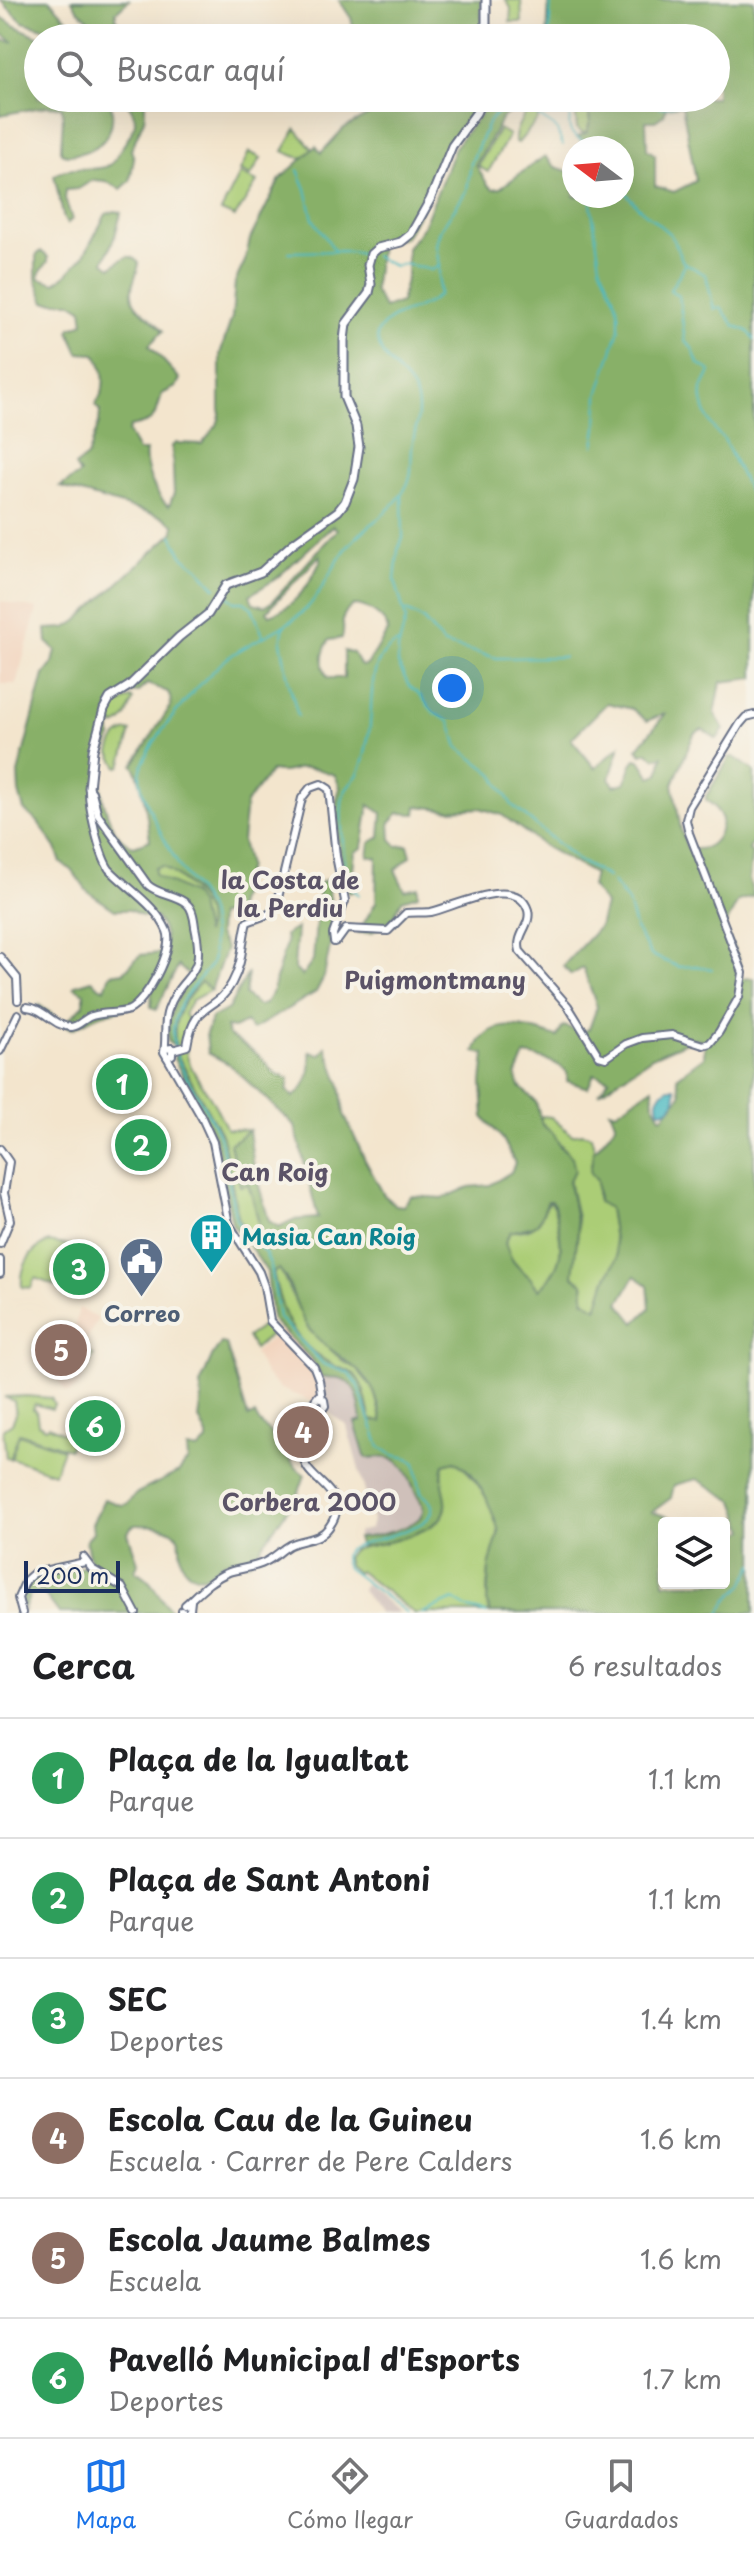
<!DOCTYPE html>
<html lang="es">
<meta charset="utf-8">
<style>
:root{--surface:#fff;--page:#f6f6f6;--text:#202124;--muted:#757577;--line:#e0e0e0;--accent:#1a73e8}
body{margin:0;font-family:"Playpen Sans",sans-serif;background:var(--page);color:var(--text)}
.controls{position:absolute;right:24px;bottom:24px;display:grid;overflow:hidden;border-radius:8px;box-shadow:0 8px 32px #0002}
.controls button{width:72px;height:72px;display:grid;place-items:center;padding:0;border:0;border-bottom:2px solid var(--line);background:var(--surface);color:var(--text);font:40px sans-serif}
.compass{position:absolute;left:562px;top:136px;width:72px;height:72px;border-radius:50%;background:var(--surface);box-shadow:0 8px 32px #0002;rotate:286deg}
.scale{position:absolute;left:24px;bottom:20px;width:96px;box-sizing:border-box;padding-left:8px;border:4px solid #1b2f5e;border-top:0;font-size:22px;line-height:28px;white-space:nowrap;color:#1b2f5e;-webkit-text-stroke:6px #f7f3e8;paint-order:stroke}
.you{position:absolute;left:452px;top:688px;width:28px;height:28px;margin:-20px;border:6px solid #fff;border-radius:50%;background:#1a73e8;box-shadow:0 0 0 12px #1a73e833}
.badge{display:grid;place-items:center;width:52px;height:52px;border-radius:50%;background:var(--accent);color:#fff;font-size:26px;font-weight:700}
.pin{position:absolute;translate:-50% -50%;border:4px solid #fff;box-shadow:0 2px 8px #0006}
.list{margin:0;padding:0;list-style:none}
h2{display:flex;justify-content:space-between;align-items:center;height:104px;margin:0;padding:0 32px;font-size:34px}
h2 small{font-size:26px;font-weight:400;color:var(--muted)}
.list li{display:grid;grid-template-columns:52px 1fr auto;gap:24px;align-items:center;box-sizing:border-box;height:120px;padding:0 32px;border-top:2px solid var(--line)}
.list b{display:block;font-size:30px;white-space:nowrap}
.list p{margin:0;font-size:26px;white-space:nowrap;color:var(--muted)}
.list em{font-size:26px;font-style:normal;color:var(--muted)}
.icon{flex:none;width:44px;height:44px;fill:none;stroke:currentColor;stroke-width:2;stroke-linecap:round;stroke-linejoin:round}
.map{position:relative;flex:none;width:754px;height:1613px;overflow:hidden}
.search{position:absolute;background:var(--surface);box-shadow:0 8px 32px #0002;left:24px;right:24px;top:24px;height:88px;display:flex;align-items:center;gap:20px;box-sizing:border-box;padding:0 28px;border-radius:44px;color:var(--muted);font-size:30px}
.sheet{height:824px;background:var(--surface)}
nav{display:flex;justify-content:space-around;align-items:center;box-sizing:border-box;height:112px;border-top:2px solid var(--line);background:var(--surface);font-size:22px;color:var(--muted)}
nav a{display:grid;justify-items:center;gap:4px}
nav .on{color:var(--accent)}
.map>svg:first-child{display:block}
</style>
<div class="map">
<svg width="754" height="1613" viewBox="0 0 754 1613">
<rect width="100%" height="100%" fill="#f7f3e8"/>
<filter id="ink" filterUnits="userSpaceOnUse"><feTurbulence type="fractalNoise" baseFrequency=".0125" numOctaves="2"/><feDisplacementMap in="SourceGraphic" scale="16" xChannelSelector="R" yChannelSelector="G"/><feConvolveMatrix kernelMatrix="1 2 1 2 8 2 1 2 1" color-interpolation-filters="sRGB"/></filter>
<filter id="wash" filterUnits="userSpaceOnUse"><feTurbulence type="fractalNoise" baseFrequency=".006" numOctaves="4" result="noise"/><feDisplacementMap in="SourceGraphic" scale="32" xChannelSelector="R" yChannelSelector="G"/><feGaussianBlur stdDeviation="1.8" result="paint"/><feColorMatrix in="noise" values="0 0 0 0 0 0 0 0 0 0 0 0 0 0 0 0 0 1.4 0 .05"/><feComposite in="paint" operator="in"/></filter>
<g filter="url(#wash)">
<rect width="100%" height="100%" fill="#f3e5cd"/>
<g fill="#f2d4be">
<path d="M0,601L37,609L16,684H0Z"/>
<path d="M79,1308L98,1318L83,1347L95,1354L77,1388L67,1393L35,1351L59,1347L75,1326Z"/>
<path d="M282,1329L318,1368L322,1378L323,1395L318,1404L279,1388L266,1375L254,1353Z"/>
</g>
<g fill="#cfc0ba">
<path d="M334,1376L344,1379L357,1393L363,1421L355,1423L365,1456L384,1457L394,1460L409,1473L423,1508V1515L408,1525L370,1537L357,1538V1532L370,1529L373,1521L347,1426L318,1404L323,1395L322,1378Z"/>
<path d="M366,1584L399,1613H379L361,1589Z"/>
</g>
<g fill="#abcd76" stroke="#637e6a" stroke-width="2">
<path d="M505,0H521L522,22H510L511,8Z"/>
<path d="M587,100L590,122L587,132L582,133L577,128L575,104Z"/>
<path d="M530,107L538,109V119L518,143L515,142C514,129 523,117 530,107Z"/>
<path d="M296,129L316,153C304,161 295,157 283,151Z"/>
<path d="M499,129L509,135L488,172L478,166Z"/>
<path d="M249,152L261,158L251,176L240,171Z"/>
<path d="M240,174L257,182L235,217L221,211Z"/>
<path d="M130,698L133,699C130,710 124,725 113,726L111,722L115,706Z"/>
<path d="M128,731L131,732L121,766L118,767L110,753C113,742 116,734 128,731Z"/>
<path d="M164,866C185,884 214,901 206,934L191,894L155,875V868Z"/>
<path d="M201,981L211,990L192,1000L184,1014L188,1020C181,1055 189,1067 209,1095C216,1106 221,1118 227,1129L249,1130L230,1144L240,1186L248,1183C255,1205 259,1224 264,1245L250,1235L239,1221L223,1138L176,1053L174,1024L180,1008Z"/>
<path d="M542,1116L551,1117L572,1135L582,1133L591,1136L594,1147L590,1173L597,1180V1199L609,1208L617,1258L606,1279L597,1308C585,1305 583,1298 584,1286L573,1276C572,1260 578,1244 578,1227C577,1212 572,1199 570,1184C568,1174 572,1163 567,1154C561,1141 546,1131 540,1121Z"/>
<path d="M551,1201C556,1210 557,1221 559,1232C564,1260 558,1270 540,1290C534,1285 533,1279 527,1275C513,1263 511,1261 505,1242L510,1232C517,1230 525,1231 531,1228C542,1223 542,1208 551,1201Z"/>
<path d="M48,1242L85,1248L83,1261L99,1268L85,1276L78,1288L64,1289L35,1278L31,1288L22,1287C20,1267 30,1250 48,1242Z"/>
<path d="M280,1269L308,1329L344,1362L357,1369L374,1390L382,1423L371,1421C367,1407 365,1384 354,1374C347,1369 337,1368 331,1364C292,1342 281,1313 273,1272Z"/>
<path d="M267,1323L274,1330L273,1333L254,1349L247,1337Z"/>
<path d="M74,1345L94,1355L85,1372L65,1362Z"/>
<path d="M26,1396L51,1398L54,1404L52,1409L35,1404L33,1409L36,1410L38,1424L46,1428L49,1426L66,1435L76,1416L75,1435L69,1449L19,1433L10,1459L6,1458L3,1429L12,1423L16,1414L14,1401L4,1397Z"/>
<path d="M19,1434L63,1449L54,1473L11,1458Z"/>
<path d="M453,1461C472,1469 499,1512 498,1533C498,1540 494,1550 492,1557C487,1574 485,1596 490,1613H414L359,1571L357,1573L348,1565L346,1558L352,1550C374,1543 442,1536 446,1507C447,1501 443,1494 442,1488C440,1480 442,1472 444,1464Z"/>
</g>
<g fill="#88b067" stroke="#527062" stroke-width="2" fill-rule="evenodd">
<path d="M0,0H50L84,38H61L54,31L23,22Z"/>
<path d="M72,0H129L116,12V20L121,24L137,26L144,38H109L77,9Z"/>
<path d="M339,0H481L482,38H356L351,18Z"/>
<path d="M549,0H754V678L721,682L715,714L724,729L717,739L702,729L694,734L673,784L681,830L687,848C709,853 721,839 722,819L714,806L706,800V796L730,757H734L754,771V840L749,850L752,853L749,880L754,896L738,901L724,928L739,960L740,979L754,978V1613H490L487,1602L489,1567L499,1531L486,1497L471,1473L455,1461L444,1464C438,1484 448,1492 446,1506C444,1532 380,1545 360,1547L357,1538C374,1537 411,1529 421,1516C427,1508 419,1500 416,1493C404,1466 402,1454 367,1458L365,1456L355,1423L362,1421C358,1394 356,1373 322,1378L313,1361L272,1320L267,1272L249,1245L232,1224L215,1138L174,1059L176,1053L223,1138L239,1221L250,1235L263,1244C259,1223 255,1204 248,1184L240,1186L230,1144L249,1130L254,1168L269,1221L279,1227L293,1220L318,1218L295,1126L229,1064L208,1053L206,1033L212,1018L228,1009L248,973L245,995L258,1006L265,1004L272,993L286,943L285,935L297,928L294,968L302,976L313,961L319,883L326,880L335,920L324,977L316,992L252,1030L246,1022L234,1028L226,1027L228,1035C237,1041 248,1047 257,1054C272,1066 266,1071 289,1079L287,1091L293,1097C308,1087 312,1070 310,1052L320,1055L326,1047L340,1084L344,1114L365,1160L384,1195L396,1205L403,1206L411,1196L444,1198L469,1187L490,1185L511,1172L515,1163L503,1139L484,1118L482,1083L485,1054L475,1052C487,1013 529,1028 557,1037L563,1026L582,1032L589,1029L597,1007L583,968L571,975L563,966L599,927L605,904L591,886L594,874L547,848L502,815L480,808L451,810L417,806L416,814L399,813L390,822L391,839L397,846L408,845L411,856L395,870L405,890L418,887V895L402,900L393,918L371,933H358L376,902L377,858L368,856L370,843L380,837L382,813L369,805L362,848L355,852L352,878L354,891L349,893C341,860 329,819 340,787L335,775C323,771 308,765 296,769C285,772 283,773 271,771L246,803L242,841L248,866L235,914L219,915L218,935L226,948L211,990L201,982C181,1001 172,1020 175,1047L168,1042C165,1016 176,997 192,977L178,966L156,1010L151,1007L152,988L137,1005L97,1016L72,1029L38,1011L39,1005L59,1019L68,1020L84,1005V993L74,987L76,985L92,980L100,988L105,989L110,974L124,972L140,955L160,953C169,941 164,928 155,917L142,916L130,910H115L87,891L72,870L61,863L56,848L38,822L24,810L19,792L18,773L44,675L53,663L56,650L47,642L46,629L66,628L77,621L174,532V525L163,517L60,487L80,474L75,466L87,457L99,423L100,411L95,405C107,390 106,369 95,354L79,353L69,331L71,328L84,323L82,309L71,302H45L36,279V256L41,251L48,257V262L40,272L39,278L55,283L67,274L83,257L106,214L115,211L121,213L115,236L104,262L111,267C122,262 126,249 139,263C138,272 133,280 132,289C129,309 154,317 163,331L149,345L180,379L176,387L162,394C155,418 156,422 130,427L128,432L138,451H146C143,465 156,498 169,506L174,493L172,446L176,443L202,444L217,425L220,416V354L232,317L235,282L245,261L250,239L280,179L316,146L321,153L344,128L370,114L368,98H479L467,119L448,142L421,210L405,237L380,245L374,291L384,308L401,302L407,275V248L424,225L456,145L482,112L488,98H526L525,101L502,118L476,165L488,185L493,189L500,188L545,156L555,167L570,172L574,170V196H622V148H590L578,137L587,132L590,122L587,100L566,107L562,102L551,98H716V38H547ZM682,105L696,181L674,192L655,186V155L647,149L646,121H655L664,115L666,107ZM333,526L337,529L334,533L273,601L265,606L253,603L250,595L277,578ZM320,555L321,560C310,583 296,607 270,615L267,611ZM354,605C367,605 387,619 388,631L367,665L361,666L353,653L344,651V678H328C320,666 322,652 329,640L342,638C347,622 335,619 354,605ZM147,684L168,692L171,700L170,707L133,765C142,777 148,823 150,840L134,846C109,839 98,791 101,768C102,757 109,748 111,737C112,726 107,717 110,705L123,694L138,692ZM607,703L632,709L647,721L666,713L637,749L642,754L648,752L654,758L663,756L659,774L651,777L640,760L636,759L632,764L625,783L614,786L610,778L620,746L595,768L571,739ZM163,866C185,881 214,902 205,934L199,905L192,894L155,875V868ZM695,1038L705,1041L704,1057L677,1077L681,1095L662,1118L654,1105L653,1087L616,1112L610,1110L616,1125L597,1148L594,1149L590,1172L597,1180L598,1202L609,1208L617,1258L606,1279L598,1305L597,1308L584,1300L583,1283L573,1276L578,1230L569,1182L570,1178L575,1171L572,1157L560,1146L554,1134L542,1125L536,1102L520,1087L516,1076L525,1055C538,1057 558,1062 567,1072V1081L588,1088L594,1074L609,1079L599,1093L652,1057ZM548,1201H551L554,1205C562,1242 568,1261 539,1290C534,1285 533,1279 527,1275C513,1263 511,1260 505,1243L510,1232L534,1226L540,1220ZM279,1269C293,1284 295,1308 307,1326C324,1352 361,1363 374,1392C378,1401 380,1412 382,1422L371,1420C367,1407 365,1383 353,1374C347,1369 337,1368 331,1364C292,1343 281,1313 273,1272ZM635,1276L648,1285L650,1308L635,1323L619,1303ZM697,1479L734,1501L745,1530L724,1545V1583H664V1523H681L679,1520L652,1512L671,1498L674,1485Z"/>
<path d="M0,16L15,26L42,38H38V98H109C118,124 108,147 80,153C72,155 68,156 61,153C60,139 66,116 61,107L47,106L0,115V40L14,42L0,33Z"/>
<path d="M123,98H145V117L131,150L134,158L130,181L121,189L105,181L93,180L78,189L66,190L65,199L72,219L67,224L64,219L54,175C71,164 87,172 105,167C115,164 116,157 121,149C135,127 143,120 123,98Z"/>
<path d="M221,1343L226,1344L248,1417L255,1415C259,1425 266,1427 272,1435C283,1448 290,1465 305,1475L298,1495L249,1563C241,1562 233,1558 225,1562C214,1567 206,1583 192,1574C163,1557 207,1524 135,1525L131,1527L128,1533L138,1563L135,1571C155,1580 158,1599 173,1613H59L43,1592L30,1594L24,1610C21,1602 22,1599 24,1591C32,1561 72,1579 90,1562L86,1541L93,1532L92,1524L104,1499L121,1505L126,1504L137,1493L179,1472L188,1460L187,1448L198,1450L207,1441V1436L199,1419L202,1398L200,1385L212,1357Z"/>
</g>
<path fill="#4bbac2" stroke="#337490" stroke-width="2" d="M669,1088H675C678,1099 672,1111 660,1111C655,1101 659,1093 669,1088Z"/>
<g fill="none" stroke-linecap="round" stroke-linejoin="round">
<g stroke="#4bbac2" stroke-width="2">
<path d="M549,38L551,0"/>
<path d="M532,98L535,114L556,128L563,145"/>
<path d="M570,98L569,109L571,113C564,137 578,135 591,148"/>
<path d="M618,98L662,107L687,103"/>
<path d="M298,170L306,189L313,219L335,251"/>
<path d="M622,188L637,206L671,235L683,262L706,275L714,309L721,308L735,326L748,331L754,339"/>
<path d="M590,196L600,265L614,296L619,313V329L598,395L597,428L594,446"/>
<path d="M289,252L343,251L365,254"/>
<path d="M374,256L394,266L404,264L432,270L438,266"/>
<path d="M686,263L670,290L679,296L685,341L692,348L698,363L710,371C708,378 703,383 702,390C699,405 712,431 724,439L754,503"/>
<path d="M402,495L403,538L398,550L395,580L406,619L398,649V664L409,686L418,693L434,713L450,722L458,747L492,773L512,805L577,860L608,877"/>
<path d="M172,535L182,556L198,568L216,588"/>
<path d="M225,594L235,602H244L252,608L263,635"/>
<path d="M404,610L422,619L444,644L497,658L564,657"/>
<path d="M284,625L281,642L288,679L298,716"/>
<path d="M612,881L628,902L636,930L651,955L679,967L696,966L712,969"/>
<path d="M359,895C357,893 352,888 351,886C344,873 338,807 344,794C347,786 354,781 358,774C364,764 366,749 368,738C375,710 363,655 399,643"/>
<path d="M407,1613L347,1568C344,1562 342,1556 348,1550C357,1540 468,1527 421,1493L415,1463L408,1458L393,1455L380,1447L357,1384L348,1373L323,1364L279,1318L271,1266L265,1253L241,1228L236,1219C229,1191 228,1160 218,1134C202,1092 154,1052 181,1004C188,990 201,977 211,965L213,957C212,943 213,923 208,909C203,895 189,882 181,869C170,851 139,795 140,776C141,747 206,674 229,657C254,639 284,630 306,609C325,590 332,564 350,544C369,523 402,506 410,477C412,468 411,457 412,447C415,428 424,407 412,388C399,368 378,360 377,334C391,308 422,314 439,294V265L436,245L440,230L467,190L471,163L489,121L513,98"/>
<path d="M422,1613L454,1600L469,1609L486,1613"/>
<path d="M720,1613L727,1600L743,1585L754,1564"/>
</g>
</g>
</g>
<g filter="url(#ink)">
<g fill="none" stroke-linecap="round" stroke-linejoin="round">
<defs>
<g id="tertiary">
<path d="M89,788L92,792L98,815L148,885C159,895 176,894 187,904C193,909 194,919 195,927C207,981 182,970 168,1010C163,1024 167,1038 164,1052L167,1057L172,1055V1048L165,1049"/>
<path d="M0,957L17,978L18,1000"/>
<path d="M27,1007C44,1008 54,1027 71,1027C80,1026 84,1018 92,1016C104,1012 117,1014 129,1010C145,1003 175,950 167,931C156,905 128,889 109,869C99,854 88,806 89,788"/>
<path d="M173,1050L187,1046C194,1000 216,1013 232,983C244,961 241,944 247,922L269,914L276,906L302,798L310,788L321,784L329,789L336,856L345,901L333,934L334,942L338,940L346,929L388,931L406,913C414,912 422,913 431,912C454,907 517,874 528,910C532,925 515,935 520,951L568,1006L599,1056L606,1058L626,1044L642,1038L672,1035L703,1045L710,1043L719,1032L739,997L743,973L689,833L686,820L689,807L740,724L746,717L754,715"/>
<path d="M0,1051L18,1014"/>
<path d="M167,1057L202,1118L213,1142L229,1224L259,1272L264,1286L270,1321L314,1367L319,1380L322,1399"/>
<path d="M0,1149L9,1162L4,1193L10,1220L0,1244"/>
<path d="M0,1260V1274"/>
<path d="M318,1417L312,1404L318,1396"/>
<path d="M83,1557L92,1569L122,1587L136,1613"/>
<path d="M185,1605C199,1592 211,1579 229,1572C241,1568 254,1568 265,1562C274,1558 281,1550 290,1545C304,1538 319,1541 329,1527C356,1490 301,1481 304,1455C305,1445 313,1442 317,1434C322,1424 317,1414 325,1406L324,1400L317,1398"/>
<path d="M22,1613L18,1598L26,1580L34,1573L85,1562"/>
<path d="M182,1613V1611"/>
<path d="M187,1613L190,1610L191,1601"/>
</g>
<g id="secondary">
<path d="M486,38V0"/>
<path d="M89,788L93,750L104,709L110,698L129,686L179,637L208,614L226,585L261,572L292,544L338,511L345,502L354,479L359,447L356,426L344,397V340L346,324L369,293L371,284L368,265L371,254L378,248L401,242L411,234L430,200L452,146L476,113L483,98"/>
</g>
</defs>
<use href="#tertiary" stroke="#676f85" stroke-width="10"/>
<use href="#secondary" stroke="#676f85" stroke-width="11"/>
<use href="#tertiary" stroke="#fff" stroke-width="6"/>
<use href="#secondary" stroke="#fff" stroke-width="7"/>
</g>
</g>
<defs>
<symbol id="building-pin" viewBox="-11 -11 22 30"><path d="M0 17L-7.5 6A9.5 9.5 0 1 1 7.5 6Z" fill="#0f9aa8" stroke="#f7f3e8"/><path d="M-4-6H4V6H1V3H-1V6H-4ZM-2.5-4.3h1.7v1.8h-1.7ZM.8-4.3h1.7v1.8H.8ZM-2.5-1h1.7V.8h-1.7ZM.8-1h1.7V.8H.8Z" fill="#fff"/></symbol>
<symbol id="civic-pin" viewBox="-11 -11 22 30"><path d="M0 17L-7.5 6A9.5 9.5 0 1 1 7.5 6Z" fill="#5c6f8a" stroke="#f7f3e8"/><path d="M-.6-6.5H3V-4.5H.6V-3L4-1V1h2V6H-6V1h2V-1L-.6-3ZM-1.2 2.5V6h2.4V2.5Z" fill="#fff"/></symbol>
</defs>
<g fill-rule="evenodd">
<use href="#building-pin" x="186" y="1210" width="51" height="69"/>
<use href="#civic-pin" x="116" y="1234" width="51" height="69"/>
</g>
<g text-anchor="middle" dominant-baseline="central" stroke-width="8" stroke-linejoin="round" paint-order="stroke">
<g font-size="22" font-weight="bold" fill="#0d838f" stroke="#f7f3e8" text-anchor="start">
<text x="242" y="1235">Masia Can Roig</text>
</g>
<g font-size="22" font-weight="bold" fill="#4e5e75" stroke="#f7f3e8">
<text x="142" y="1312">Correo</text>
</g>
<g font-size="24" font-weight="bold" fill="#5b5367" stroke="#f7f3e8">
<text x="290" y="879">la Costa de<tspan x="290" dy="28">la Perdiu</tspan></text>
<text x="435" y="979">Puigmontmany</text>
<text x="275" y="1171">Can Roig</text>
<text x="309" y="1501">Corbera 2000</text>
</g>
</g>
</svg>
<div class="controls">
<button><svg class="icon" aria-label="layers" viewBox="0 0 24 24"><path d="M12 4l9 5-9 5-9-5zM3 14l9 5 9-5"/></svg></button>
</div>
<svg class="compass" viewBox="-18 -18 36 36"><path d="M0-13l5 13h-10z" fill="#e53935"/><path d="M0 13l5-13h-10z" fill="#757577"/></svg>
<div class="scale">200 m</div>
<div class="you"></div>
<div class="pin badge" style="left:122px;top:1084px;background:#2e9e5b">1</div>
<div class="pin badge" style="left:141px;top:1145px;background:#2e9e5b">2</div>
<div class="pin badge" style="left:79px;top:1269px;background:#2e9e5b">3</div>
<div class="pin badge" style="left:303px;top:1432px;background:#8d6e63">4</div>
<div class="pin badge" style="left:61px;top:1350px;background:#8d6e63">5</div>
<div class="pin badge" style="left:95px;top:1426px;background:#2e9e5b">6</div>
<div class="search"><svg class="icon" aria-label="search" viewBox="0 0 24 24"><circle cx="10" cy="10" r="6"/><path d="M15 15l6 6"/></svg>Buscar aquí</div>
</div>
<section class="sheet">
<h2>Cerca<small>6 resultados</small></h2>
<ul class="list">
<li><span class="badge" style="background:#2e9e5b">1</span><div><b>Plaça de la Igualtat</b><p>Parque</p></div><em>1.1 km</em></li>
<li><span class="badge" style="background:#2e9e5b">2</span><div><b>Plaça de Sant Antoni</b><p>Parque</p></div><em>1.1 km</em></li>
<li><span class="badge" style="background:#2e9e5b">3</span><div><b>SEC</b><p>Deportes</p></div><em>1.4 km</em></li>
<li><span class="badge" style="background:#8d6e63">4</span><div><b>Escola Cau de la Guineu</b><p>Escuela · Carrer de Pere Calders</p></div><em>1.6 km</em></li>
<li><span class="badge" style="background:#8d6e63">5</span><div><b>Escola Jaume Balmes</b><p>Escuela</p></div><em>1.6 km</em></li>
<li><span class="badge" style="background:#2e9e5b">6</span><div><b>Pavelló Municipal d'Esports</b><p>Deportes</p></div><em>1.7 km</em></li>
</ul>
</section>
<nav>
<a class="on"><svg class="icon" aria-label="map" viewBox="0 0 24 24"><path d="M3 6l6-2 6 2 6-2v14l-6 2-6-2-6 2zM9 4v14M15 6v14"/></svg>Mapa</a>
<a><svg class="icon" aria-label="directions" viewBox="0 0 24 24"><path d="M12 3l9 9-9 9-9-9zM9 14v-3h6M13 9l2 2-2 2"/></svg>Cómo llegar</a>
<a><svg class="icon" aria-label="saved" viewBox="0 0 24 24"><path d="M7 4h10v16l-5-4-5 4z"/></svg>Guardados</a>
</nav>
